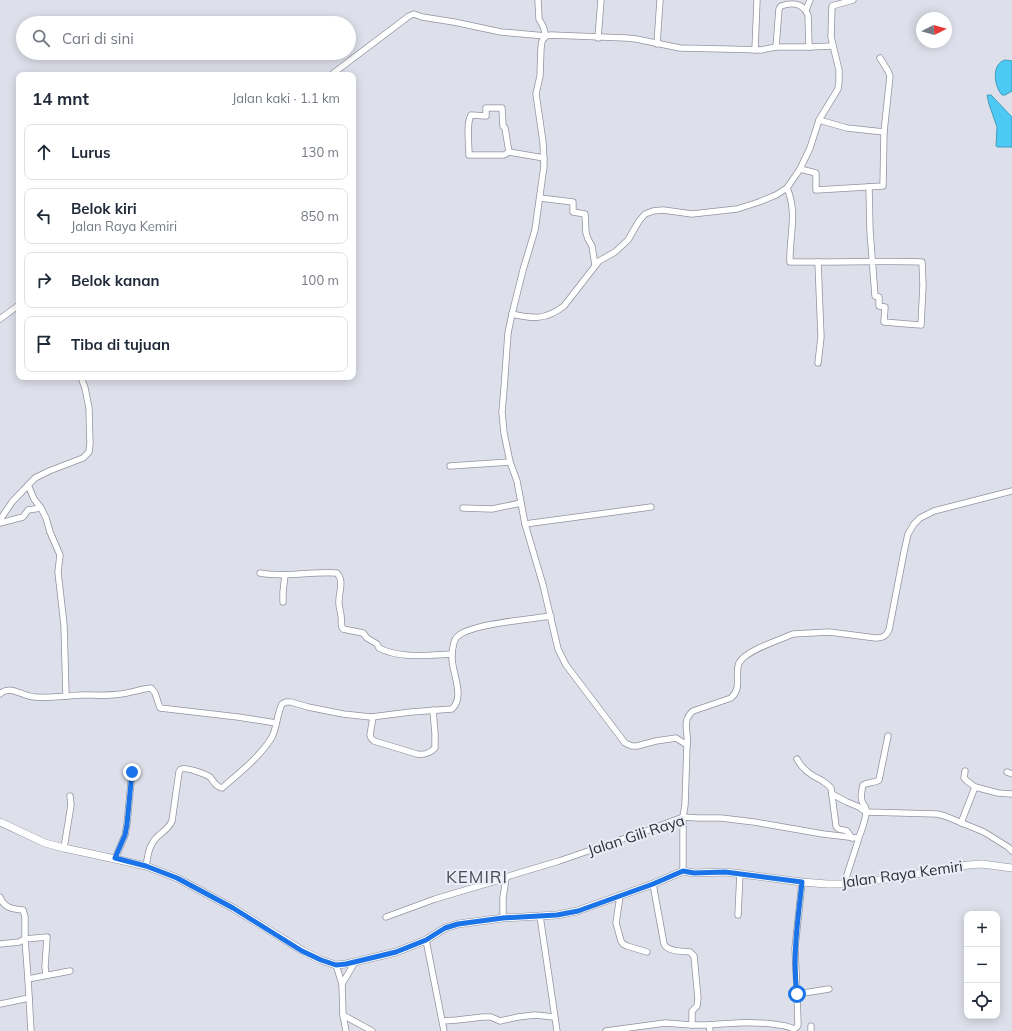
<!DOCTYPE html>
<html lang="id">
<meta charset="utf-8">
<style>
:root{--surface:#fff;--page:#f2f2f3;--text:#1f2937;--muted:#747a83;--line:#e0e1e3}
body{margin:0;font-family:Mulish,sans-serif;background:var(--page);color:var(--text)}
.controls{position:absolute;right:12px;bottom:12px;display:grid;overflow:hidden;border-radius:8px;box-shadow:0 2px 10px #0003}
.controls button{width:36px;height:36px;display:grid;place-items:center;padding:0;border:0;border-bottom:1px solid var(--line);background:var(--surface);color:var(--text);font:20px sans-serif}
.compass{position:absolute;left:916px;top:12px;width:36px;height:36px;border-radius:50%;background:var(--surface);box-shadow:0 2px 10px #0003;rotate:85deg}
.stop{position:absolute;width:12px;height:12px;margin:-9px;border:3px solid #1a73e8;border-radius:50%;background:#fff}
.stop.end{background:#1a73e8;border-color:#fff;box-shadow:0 1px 4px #0008}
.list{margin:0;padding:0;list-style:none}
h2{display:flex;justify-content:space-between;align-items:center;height:52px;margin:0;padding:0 16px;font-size:17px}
h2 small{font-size:13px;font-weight:400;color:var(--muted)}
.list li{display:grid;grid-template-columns:26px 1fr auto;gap:12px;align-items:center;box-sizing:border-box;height:56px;margin:0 8px 8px;padding:0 8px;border:1px solid var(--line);border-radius:8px}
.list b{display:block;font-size:15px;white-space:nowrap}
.list p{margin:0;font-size:13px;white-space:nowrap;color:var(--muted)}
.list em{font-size:13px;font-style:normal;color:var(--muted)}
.icon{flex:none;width:22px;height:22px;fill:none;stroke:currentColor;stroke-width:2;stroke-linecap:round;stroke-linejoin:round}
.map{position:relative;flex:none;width:1012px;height:1031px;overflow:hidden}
.search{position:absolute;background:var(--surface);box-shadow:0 2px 10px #0003;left:16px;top:16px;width:340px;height:44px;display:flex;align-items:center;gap:10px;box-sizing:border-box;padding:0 14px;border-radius:22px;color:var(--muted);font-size:15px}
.panel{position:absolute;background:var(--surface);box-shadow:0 2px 10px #0003;left:16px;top:72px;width:340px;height:308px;border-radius:8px}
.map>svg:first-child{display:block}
</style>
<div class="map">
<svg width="1012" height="1031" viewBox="0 0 1012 1031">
<rect width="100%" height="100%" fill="#dddfea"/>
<g fill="#4ccaf5" stroke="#439cbb">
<path d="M1005,60L1012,61V91L1005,95H1002C994,86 991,64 1005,60Z"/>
<path d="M987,95H991L1012,117V147H998L996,146L997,127L989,104Z"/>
</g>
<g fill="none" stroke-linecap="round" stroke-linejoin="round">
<defs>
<g id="minor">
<path d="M806,10L810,0"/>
<path d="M598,38L601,0"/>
<path d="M657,44L660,0"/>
<path d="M776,47L779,9L781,6C792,2 803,3 808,15L809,47"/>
<path d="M755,50L757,0"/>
<path d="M331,75L409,16L414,14L422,17L454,22L501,32L546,36L543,26L539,19L538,0"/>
<path d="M819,120L847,128L884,132"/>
<path d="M509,152L505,128L503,126L502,108H486V116L471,115C466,124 469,144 469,155H504L509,152L544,158"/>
<path d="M800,169L816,173V190L883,186L884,132L890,76L888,71L880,58"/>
<path d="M787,188C798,213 789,237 790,262H818L821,337L818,363"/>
<path d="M540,198L573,202V212L585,214L586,233L588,239L592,246L595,265"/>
<path d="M818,262C853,262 888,261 922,262L923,285L921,325L907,324L884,322L885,307L879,306V297L875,296L870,231L869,187"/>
<path d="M512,314L523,270L535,230L544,166L543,142L536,94L540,76L541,48L542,41L546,36L551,35L626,38L636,39L680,48L724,49L761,50L776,47H809L833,46"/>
<path d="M0,319L19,305"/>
<path d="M450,466L510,462"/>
<path d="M28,485L34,499L41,508L46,518L50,532L60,555L58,572L64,625L66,696"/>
<path d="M463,508L492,509L521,503"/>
<path d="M0,520L12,502L35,478L49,471L83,458L89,452L90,444L89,408L85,388L81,377"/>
<path d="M0,523L23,517L28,510L41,508"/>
<path d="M525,524L651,507"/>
<path d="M260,573C285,578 311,571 337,573C345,582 338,593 339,604C339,608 341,612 341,616C342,621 340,625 343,629L363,633L367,638L377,644L379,648C400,659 428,655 452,654"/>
<path d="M283,602V592L285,575"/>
<path d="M0,694C9,684 24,697 35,697C50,698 65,696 81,695C94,695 107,696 121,694C131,693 140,689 151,688L152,689L155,693L160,708L238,717L276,723"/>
<path d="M373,717L370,735L371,738L374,741L417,754C424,755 429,754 435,748V734L433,710"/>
<path d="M687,745C689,732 681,721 693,711L731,698C743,687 734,675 739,663C745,651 777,641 788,636L793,634L829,632L876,638C883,638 886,636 889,630L904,552L908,534L914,524L920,518L934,511L1012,491"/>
<path d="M797,759C802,769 810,775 821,780C825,783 828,784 831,788L836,826C838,831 843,829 847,831L852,838"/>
<path d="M1007,772L1012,774"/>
<path d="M975,787L998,793L1012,794"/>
<path d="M832,794L847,802L859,807L866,812L937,814L945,816L984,832L1008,847L1012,851"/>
<path d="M961,823L975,787L967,781L964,778L965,771"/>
<path d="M858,839C861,833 867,816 866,809C865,806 863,804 862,801C860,796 862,790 863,785C868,782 875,783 879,780L888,736"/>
<path d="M64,848L71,805L70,796"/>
<path d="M115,859L125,835L127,824L132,772"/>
<path d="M146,866C148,855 149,844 158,836C164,831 169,828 172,821L179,772C179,771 180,770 181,769C187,767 205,774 210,777C214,782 216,787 222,788C238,774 261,756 272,737C277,727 277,714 282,704L286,702H291L308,707L343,714L371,717L411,712L452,709C465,697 453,675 452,659C452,655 452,651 453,647C454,643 454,639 458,636C471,624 531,619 551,616"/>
<path d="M683,871V817L685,805L687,745L676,738L656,741L637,746H632L625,743L566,665L558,649L543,585L525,524L517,481L510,462L504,433L502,412L504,389L508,333L512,314C533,319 546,320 564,306L599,261L615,252L628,240L639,221L645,214L653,211L663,210L692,214L737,209L759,202L776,195L787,188L800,169L810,148L819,120L838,89L839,82V70L831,37L832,6L853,0"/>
<path d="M802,882L795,948L797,993V994L829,989"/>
<path d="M653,884L664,944C668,952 682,951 690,952L694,956L698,998L697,1006L692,1011V1025"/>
<path d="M620,896L616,923L621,941L623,944L627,946L647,952"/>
<path d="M0,897C4,908 12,909 23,910L25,917V939L19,942L0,944"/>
<path d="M738,915L740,873"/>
<path d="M540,916L557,1031"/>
<path d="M386,917L435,899L506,878"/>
<path d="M503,918V898L506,878L509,876L559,861L646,831L683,817L698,818H721L754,822L823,834L857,838L858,841L844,884"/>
<path d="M426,940L444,1031"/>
<path d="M336,965L342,984L343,1015L346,1031"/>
<path d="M28,979L70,971"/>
<path d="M342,984L355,962"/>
<path d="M0,1004L29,998"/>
<path d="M343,1015L372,1031"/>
<path d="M443,1021L457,1020L483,1017H491L500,1021L518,1017L535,1015L554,1017"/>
<path d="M709,1025C732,1023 756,1021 779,1025C784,1025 789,1027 794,1029L797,1027L798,1025L797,994"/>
<path d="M811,1026V1031"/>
<path d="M31,1031L28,979L25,939L47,937L45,967L46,975"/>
<path d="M606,1031L665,1023L692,1025H709L710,1031"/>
</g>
<path id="tertiary" d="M0,822L45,843L64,848L115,859L146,866L177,878L233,908L303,951L321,960L336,965L346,964L396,952L426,940L445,928L458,924L503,918L557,915L577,911L653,884L683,871L694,873L725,872L802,882L827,884H844L888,879L968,865L982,864L1012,868"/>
</defs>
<use href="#minor" stroke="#92939e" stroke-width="7"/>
<use href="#tertiary" stroke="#92939e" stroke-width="8"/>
<use href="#minor" stroke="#fff" stroke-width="5.5"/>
<use href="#tertiary" stroke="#fff" stroke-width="7"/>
</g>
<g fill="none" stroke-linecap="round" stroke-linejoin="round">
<path stroke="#1a73e8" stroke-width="5" d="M132,772L127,824L125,835L115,858L146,866L177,878L233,908L302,951L321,960L336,965L346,964L396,952L426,940L445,928L458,924L503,918L557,915L578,911L653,884L683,871L694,873L725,872L802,882C798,919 792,957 797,994"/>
</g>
<g text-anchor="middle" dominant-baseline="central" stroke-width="4" stroke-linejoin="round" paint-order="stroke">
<g font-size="15" fill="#2e2f33" stroke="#eaecf7">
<text transform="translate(636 835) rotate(-18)">Jalan Gili Raya</text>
<text transform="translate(902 874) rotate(-8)">Jalan Raya Kemiri</text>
</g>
<g font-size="17" letter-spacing="1" fill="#4a4b54" stroke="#eaecf7">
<text x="477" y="876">KEMIRI</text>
</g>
</g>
</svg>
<div class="controls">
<button>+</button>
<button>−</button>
<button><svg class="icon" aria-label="locate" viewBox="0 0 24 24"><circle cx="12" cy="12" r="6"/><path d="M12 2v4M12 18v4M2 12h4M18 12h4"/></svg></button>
</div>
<svg class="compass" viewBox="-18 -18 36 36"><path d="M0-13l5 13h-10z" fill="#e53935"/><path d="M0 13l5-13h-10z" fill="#747a83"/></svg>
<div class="stop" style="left:797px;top:994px"></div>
<div class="stop end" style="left:132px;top:772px"></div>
<div class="search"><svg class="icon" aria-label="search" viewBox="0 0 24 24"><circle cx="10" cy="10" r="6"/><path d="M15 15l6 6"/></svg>Cari di sini</div>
<section class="panel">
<h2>14 mnt<small>Jalan kaki · 1.1 km</small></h2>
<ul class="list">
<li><svg class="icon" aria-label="ahead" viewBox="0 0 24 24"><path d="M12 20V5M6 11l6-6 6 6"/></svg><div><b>Lurus</b></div><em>130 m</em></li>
<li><svg class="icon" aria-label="left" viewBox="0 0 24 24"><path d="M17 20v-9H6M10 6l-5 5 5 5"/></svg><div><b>Belok kiri</b><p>Jalan Raya Kemiri</p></div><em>850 m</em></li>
<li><svg class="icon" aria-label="right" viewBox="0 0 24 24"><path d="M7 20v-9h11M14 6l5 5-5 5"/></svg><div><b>Belok kanan</b></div><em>100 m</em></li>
<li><svg class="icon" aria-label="arrive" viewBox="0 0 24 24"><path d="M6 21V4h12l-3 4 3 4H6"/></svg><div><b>Tiba di tujuan</b></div></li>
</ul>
</section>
</div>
